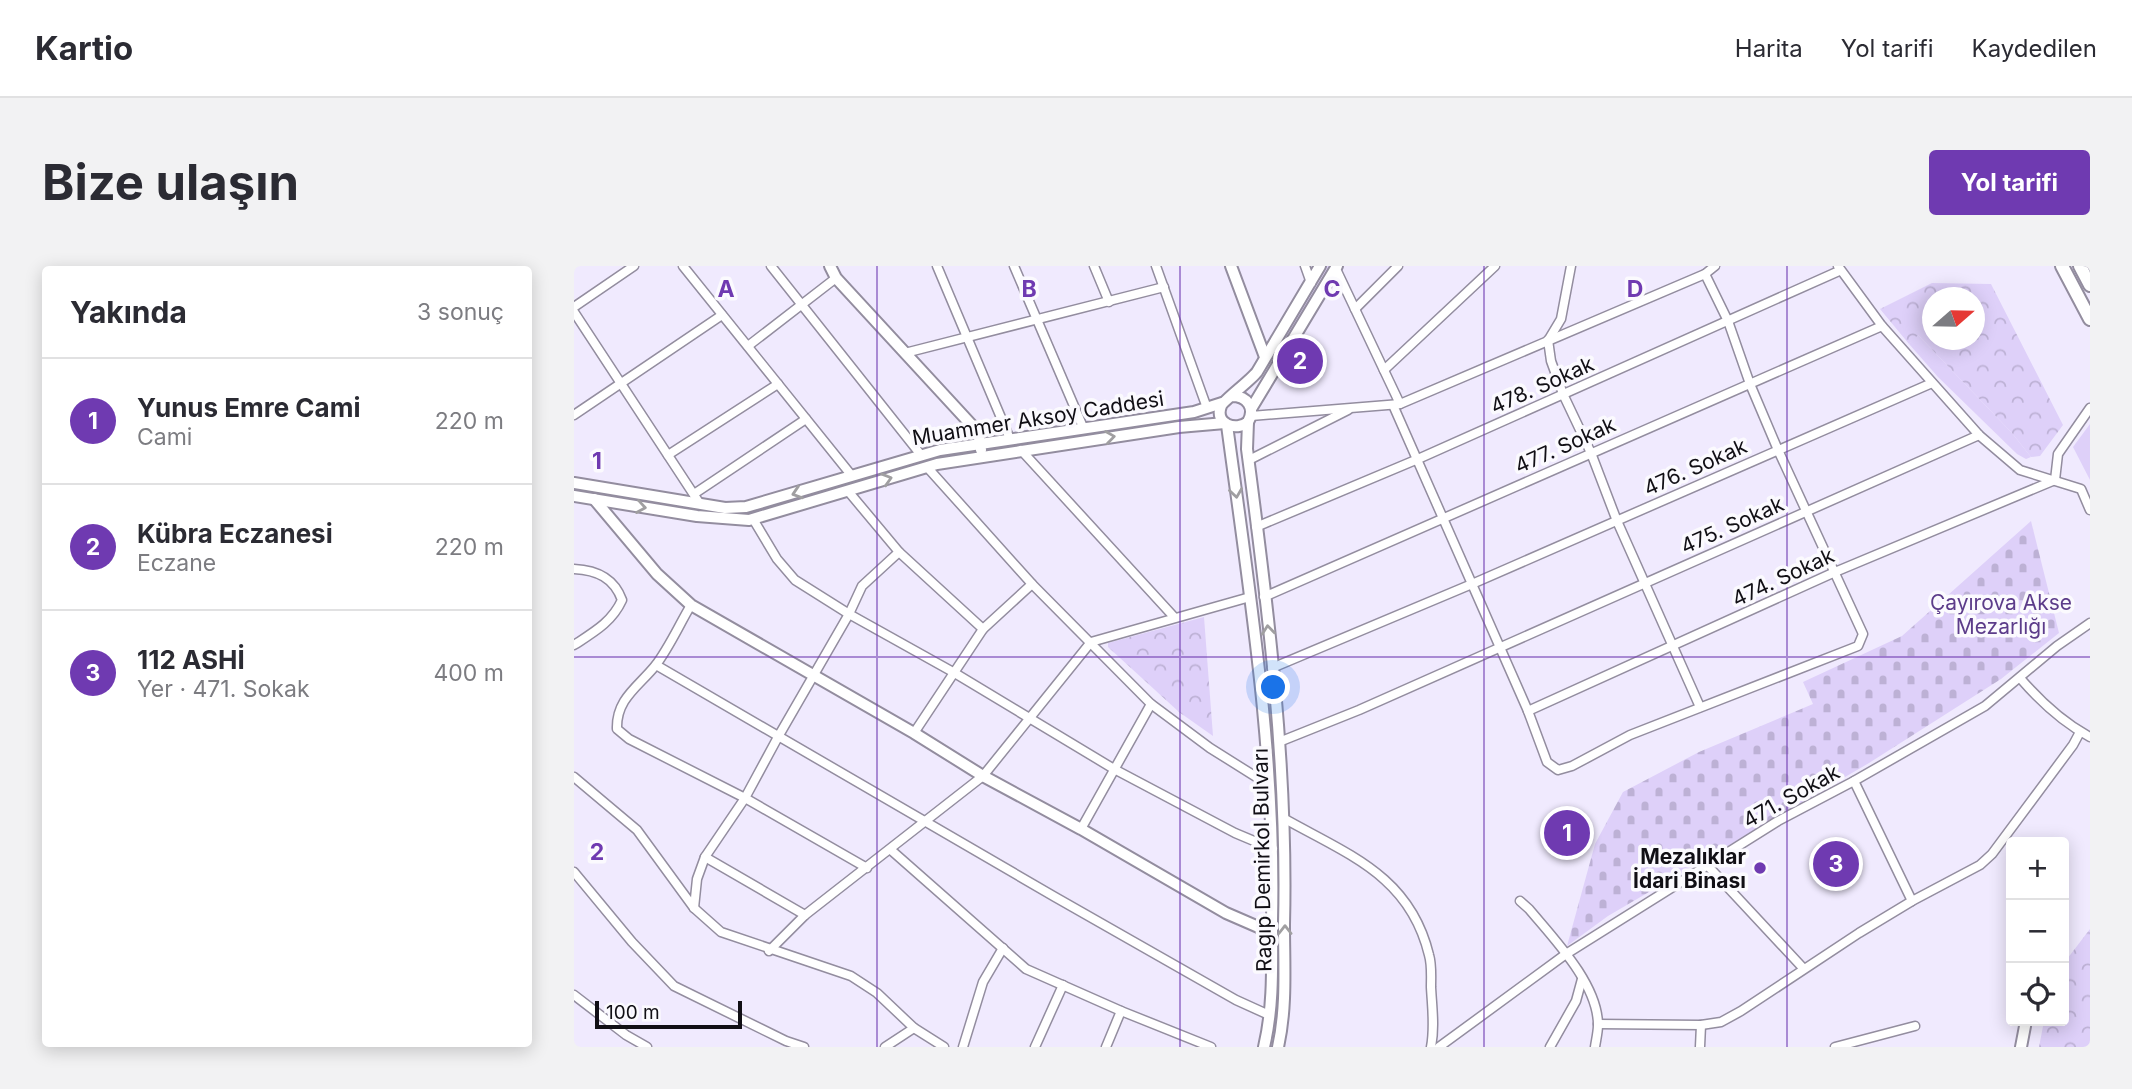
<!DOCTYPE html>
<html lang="tr">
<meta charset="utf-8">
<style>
:root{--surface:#fff;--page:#f2f2f3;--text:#2b2b33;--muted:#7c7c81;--line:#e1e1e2;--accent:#6f3ab1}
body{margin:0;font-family:Inter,sans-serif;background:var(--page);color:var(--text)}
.controls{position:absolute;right:21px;bottom:21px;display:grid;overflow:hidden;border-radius:7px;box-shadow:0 4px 18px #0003}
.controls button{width:63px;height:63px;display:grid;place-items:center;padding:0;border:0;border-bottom:2px solid var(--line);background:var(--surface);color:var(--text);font:35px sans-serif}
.compass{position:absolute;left:1348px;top:21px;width:63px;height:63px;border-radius:50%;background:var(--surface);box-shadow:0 4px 18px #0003;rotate:70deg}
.scale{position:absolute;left:21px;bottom:18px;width:147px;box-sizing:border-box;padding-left:7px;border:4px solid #110f15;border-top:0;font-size:19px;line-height:24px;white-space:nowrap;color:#110f15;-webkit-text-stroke:5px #fbfafe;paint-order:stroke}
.you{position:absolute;left:700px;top:422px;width:24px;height:24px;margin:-18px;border:5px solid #fff;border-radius:50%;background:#1a73e8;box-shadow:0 0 0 10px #1a73e833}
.badge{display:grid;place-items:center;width:46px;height:46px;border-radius:50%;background:var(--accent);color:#fff;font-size:23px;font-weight:700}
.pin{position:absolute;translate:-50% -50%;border:4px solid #fff;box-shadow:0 2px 7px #0006}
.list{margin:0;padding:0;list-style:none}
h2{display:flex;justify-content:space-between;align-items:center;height:91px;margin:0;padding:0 28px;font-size:30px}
h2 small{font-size:23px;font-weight:400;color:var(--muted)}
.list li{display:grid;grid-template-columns:46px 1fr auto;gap:21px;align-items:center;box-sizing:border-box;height:126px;padding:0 28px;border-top:2px solid var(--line)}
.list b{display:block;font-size:26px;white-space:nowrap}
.list p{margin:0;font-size:23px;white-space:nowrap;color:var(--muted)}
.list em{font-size:23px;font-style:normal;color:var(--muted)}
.icon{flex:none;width:38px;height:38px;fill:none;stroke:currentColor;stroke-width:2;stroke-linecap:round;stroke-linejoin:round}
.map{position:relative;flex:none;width:1516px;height:781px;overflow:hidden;border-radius:7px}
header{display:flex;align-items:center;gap:42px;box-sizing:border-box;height:98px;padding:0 35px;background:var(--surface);border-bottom:2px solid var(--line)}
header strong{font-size:33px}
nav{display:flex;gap:38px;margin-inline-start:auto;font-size:24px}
.intro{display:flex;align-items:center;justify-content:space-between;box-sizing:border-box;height:168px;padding:0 42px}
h1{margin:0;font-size:49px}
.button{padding:18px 32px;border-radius:7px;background:var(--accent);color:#fff;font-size:24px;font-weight:700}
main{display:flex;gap:42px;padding:0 42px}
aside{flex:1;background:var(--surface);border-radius:7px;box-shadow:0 4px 18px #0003}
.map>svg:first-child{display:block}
</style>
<header>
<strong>Kartio</strong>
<nav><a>Harita</a><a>Yol tarifi</a><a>Kaydedilen</a></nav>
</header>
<div class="intro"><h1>Bize ulaşın</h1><a class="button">Yol tarifi</a></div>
<main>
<aside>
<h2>Yakında<small>3 sonuç</small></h2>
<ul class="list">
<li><span class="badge">1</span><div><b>Yunus Emre Cami</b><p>Cami</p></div><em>220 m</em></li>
<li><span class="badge">2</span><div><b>Kübra Eczanesi</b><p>Eczane</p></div><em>220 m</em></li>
<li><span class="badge">3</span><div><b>112 ASHİ</b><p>Yer · 471. Sokak</p></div><em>400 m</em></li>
</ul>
</aside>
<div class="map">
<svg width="1516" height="781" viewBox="0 0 1516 781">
<defs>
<pattern id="cemetery-stones" width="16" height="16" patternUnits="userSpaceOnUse" patternTransform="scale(1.75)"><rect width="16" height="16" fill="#ded0f9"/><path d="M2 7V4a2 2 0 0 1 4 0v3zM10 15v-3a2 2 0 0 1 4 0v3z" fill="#bdb1d5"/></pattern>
<pattern id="park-crowns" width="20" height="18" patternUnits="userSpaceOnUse" patternTransform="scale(1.75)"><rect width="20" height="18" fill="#ded0f9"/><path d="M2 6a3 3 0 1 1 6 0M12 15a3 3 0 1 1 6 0" fill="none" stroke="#bdb1d5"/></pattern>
</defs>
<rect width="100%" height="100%" fill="#f0eafe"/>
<g fill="#ded0f9">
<path d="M752,0H756L711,75L708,73Z"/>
<path d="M1343,68L1438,167L1457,191L1452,193L1443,188L1364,111L1335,78Z"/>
<path d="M1516,158V214L1499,181Z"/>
</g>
<path fill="url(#cemetery-stones)" d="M1457,255L1485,367L1427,413L1295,497L1034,650L993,680L1021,578L1049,526L1125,486L1239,438L1229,416L1328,370Z"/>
<g fill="url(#park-crowns)" fill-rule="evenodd">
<path d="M1358,17L1417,18L1489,159L1466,190L1457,191L1438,167L1344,69L1335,78L1306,43ZM1358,32H1400V74H1358Z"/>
<path d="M630,351L639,470L605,446L534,381V377Z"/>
<path d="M1516,663V781H1465L1470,755H1490V697Z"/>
</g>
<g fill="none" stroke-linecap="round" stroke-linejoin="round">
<defs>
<g id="street">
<path d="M109,0L278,210"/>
<path d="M197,0L347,189"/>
<path d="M363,0L436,173"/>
<path d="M440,0L509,161"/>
<path d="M520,0L535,36"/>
<path d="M582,0L633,142"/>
<path d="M731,0L737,17"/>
<path d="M1264,0L1308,60L1405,169L1446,204L1507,223L1516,244"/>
<path d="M762,3L826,138"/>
<path d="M0,41L60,0"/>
<path d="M781,43L824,0"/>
<path d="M0,46L126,238"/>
<path d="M975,73L987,53L997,0"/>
<path d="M974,74L977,95L989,128L1017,187L1043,255L1126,441"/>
<path d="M174,80L262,12"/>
<path d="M331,87L590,21"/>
<path d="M810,104L921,0"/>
<path d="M819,139L954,445L973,496L984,504L998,500L1056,469L1284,380L1289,368L1204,184L1176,118L1154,55L1131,8"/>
<path d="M0,149L148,49"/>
<path d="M677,150L826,138L1131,8L1141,0"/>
<path d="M447,184L600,351"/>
<path d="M94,189L204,118"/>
<path d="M675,194L774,144"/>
<path d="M353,201L458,318L577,438L636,482L695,519"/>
<path d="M1481,214L1484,188L1516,142"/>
<path d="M274,225L325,286L409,363"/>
<path d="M120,228L232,153"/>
<path d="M179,253L203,293L221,314L275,348L379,406L540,503L661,567L699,583"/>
<path d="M682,261L844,193L1265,5"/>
<path d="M0,303C23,304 40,312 48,334C38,356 20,366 0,379"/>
<path d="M690,331L1308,60"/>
<path d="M117,339C105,359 95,382 81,400C64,421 42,433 43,463L55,473L171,532L293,602"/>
<path d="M82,399L481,631L662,734L695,749"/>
<path d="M698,402L898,318L1358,117"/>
<path d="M1446,412C1465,434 1490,457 1516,471"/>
<path d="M954,445L1261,306L1481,214"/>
<path d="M340,467L409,363L458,318"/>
<path d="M705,476L785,444L1405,169"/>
<path d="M0,511L63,564L120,642L147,666L277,710L303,727L340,762L370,781"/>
<path d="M1280,515L1338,635"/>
<path d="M711,553C775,589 836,610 855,689C858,699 857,711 857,721C858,741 861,761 857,781"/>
<path d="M507,563L577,438"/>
<path d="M317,584L452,703L547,745L637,781"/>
<path d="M131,591L231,649"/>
<path d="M1133,599L1229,702"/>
<path d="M0,606L58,676L100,720L212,775L230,781"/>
<path d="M946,635L955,643C980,673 1024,718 1024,759C1024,766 1022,774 1021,781"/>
<path d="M120,642L123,613L131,591L171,532L204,471L275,348L288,320L325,286"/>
<path d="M195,685L231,649L409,510L517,376L676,331"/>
<path d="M0,729L52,769L73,781"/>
<path d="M1024,758L1127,759L1147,756L1167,745L1285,667L1338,635L1406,599L1418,588L1499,479L1506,466"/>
<path d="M311,781L340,762"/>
<path d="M389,781L409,716L429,682"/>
<path d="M461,781L489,719"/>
<path d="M532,781L547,745"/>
<path d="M865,781L992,688L1204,555L1280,515L1411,440L1483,380L1516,357"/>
<path d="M976,781L1002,735L1008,713"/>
<path d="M1126,781L1127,759"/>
<path d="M1261,781L1341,760"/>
</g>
<g id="secondary">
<path d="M256,0L262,12L404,166L407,184"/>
<path d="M657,0L691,91"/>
<path d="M658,130C673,130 682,142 674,156C662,166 640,158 647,140C649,135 676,115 683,106L746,0"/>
<path d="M677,143L763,0"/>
<path d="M674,156L673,183C694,341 714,501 710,659C710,700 713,741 704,781"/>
<path d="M653,159C675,323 702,489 698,654C698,697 700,739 690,781"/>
<path d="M0,217L151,242L172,241L366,184L620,146L648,137"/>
<path d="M0,230L123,250L175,254L363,198L605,161L651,157"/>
<path d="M20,233L83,308L117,339L340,467L409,510L507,563L652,647L698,667"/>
<path d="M1447,781L1452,755"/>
</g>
<g id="primary">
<path d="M1488,0L1516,53"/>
<path d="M1506,0L1516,19"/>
</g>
</defs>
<use href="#street" stroke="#938d9f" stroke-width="11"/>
<use href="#secondary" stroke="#938d9f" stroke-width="14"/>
<use href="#primary" stroke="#938d9f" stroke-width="16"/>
<use href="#street" stroke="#fff" stroke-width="8"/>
<use href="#secondary" stroke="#fff" stroke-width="10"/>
<use href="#primary" stroke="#fff" stroke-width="12"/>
</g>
<defs><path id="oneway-chevron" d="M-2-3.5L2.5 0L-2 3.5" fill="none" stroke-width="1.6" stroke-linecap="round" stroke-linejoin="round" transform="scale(1.75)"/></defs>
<g stroke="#a09fa1">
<use href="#oneway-chevron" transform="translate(536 171) rotate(-8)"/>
<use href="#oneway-chevron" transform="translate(313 213) rotate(-17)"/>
<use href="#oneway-chevron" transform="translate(223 227) rotate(162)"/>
<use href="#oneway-chevron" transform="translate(662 227) rotate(82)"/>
<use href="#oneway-chevron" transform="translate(67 241) rotate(9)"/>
<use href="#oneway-chevron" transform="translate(694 364) rotate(-96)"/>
<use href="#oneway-chevron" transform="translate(711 664) rotate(-90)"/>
</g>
<path fill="none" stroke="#6f3ab1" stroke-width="2" stroke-opacity="0.55" d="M303,0V781M606,0V781M910,0V781M1213,0V781M0,391H1516"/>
<circle fill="#6f3ab1" stroke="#fbfafe" stroke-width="2.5" cx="1186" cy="602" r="7"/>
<g text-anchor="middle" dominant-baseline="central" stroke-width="7" stroke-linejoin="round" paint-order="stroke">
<g font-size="21" fill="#110f15" stroke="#fbfafe">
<text transform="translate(968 119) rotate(-24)">478. Sokak</text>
<text transform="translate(464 152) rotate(-9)">Muammer Aksoy Caddesi</text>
<text transform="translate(991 179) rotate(-24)">477. Sokak</text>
<text transform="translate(1121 201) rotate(-24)">476. Sokak</text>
<text transform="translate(1158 259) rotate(-24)">475. Sokak</text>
<text transform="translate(1209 311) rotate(-25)">474. Sokak</text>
<text transform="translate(1217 530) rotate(-29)">471. Sokak</text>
<text transform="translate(688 594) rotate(-91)">Ragıp Demirkol Bulvarı</text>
</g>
<g font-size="21" fill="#5c3c8a" stroke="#fbfafe">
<text x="1427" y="336">Çayırova Akse<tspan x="1427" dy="24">Mezarlığı</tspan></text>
</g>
<g font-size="21" font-weight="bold" fill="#110f15" stroke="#fbfafe" text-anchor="end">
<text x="1172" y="590">Mezalıklar<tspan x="1172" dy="24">İdari Binası</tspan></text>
</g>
</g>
<g font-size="23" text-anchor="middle" font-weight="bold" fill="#6f3ab1" stroke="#fbfafe" stroke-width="7" stroke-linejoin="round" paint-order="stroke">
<text x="152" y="31">A</text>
<text x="455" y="31">B</text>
<text x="758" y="31">C</text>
<text x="1061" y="31">D</text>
<text x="23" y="203">1</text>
<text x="23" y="594">2</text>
</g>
</svg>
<div class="controls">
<button>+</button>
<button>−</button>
<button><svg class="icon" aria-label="locate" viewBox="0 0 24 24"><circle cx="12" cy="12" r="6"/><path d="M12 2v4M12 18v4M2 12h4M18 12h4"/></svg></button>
</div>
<svg class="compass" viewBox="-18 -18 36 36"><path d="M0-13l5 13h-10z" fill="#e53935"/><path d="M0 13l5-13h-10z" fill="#7c7c81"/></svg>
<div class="scale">100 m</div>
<div class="you"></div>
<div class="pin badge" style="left:993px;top:567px">1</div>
<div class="pin badge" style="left:726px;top:95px">2</div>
<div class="pin badge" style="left:1262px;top:598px">3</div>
</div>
</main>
